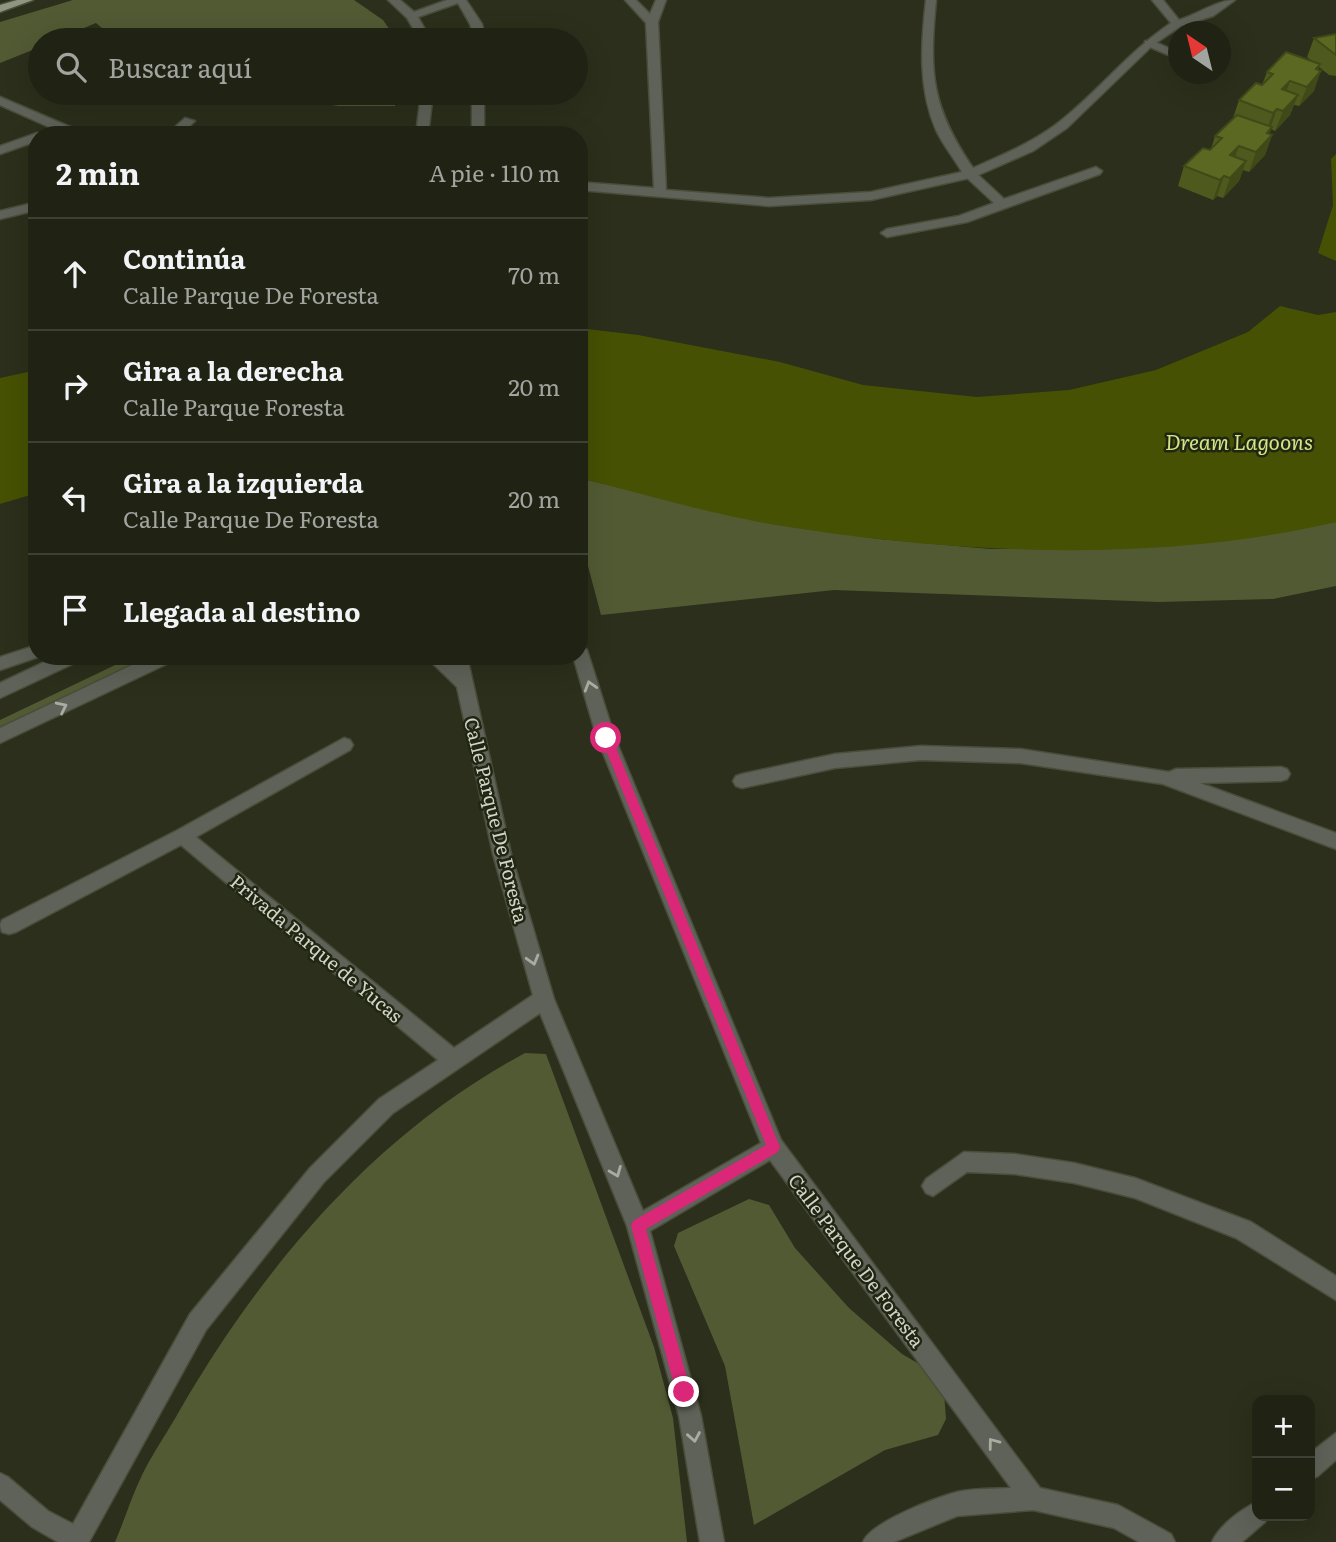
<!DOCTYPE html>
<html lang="es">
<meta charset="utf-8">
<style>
:root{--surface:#202314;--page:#2d2f22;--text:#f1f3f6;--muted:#a2a4a0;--line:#3d4034}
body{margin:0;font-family:Literata,serif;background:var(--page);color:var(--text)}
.controls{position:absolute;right:21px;bottom:21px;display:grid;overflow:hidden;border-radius:14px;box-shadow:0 7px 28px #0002}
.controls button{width:63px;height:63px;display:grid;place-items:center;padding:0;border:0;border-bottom:2px solid var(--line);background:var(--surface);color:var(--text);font:35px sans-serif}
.compass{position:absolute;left:1168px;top:21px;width:63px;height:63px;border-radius:50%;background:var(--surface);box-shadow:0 7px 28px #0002;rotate:325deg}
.stop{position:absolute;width:21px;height:21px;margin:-16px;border:5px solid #db2777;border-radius:50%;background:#fff}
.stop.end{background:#db2777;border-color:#fff;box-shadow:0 2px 7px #0008}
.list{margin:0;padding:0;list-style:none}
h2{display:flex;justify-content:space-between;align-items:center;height:91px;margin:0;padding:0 28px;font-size:30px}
h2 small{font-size:23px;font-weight:400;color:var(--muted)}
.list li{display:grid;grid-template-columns:46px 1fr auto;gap:21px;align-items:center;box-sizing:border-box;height:112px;padding:0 28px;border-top:2px solid var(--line)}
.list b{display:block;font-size:26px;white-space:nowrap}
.list p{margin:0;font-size:23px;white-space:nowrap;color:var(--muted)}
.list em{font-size:23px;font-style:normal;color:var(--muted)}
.icon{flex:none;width:38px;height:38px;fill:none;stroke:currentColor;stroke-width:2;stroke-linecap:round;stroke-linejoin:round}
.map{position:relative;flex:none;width:1336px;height:1542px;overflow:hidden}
.search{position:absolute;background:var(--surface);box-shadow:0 7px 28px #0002;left:28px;top:28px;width:560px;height:77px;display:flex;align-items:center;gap:18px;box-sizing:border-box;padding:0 24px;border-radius:38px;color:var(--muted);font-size:26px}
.panel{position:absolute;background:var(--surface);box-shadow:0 7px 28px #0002;left:28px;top:126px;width:560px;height:539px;border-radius:28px}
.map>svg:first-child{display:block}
</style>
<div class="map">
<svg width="1336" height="1542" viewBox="0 0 1336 1542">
<rect width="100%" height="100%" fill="#2b2f1b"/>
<g fill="#525a34">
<path d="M73,0H354L383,20L397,40H116L96,23L55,40H40V47L0,63V22Z"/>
<path d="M248,93H398L395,106H339Z"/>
<path d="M579,478L773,524L879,539L990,549H1105L1336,522V586L1273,599L1159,602L834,590L601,615L579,532Z"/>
<path d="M134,656H163L0,735V720Z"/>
<path d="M525,1053L546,1054L654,1347L673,1418L687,1542H115C125,1519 132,1495 143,1473C154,1451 169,1430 181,1408C265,1264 376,1133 525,1053Z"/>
<path d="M749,1199L769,1205L795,1248L849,1308L902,1354L931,1371L944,1392L946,1419L938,1435L885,1450L754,1525L725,1366L674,1246L678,1233Z"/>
</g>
<g fill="#465103">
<path d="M1336,154V261L1318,253L1333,205L1331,159Z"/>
<path d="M1280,306L1318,315L1336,312V522C1159,564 954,554 776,525C710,514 644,494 579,478V328L638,335L780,362L863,385L977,397L1069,390L1156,370L1248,332Z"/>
<path d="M37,370V493L0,504V378Z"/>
</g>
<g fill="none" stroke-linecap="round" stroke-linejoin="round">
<defs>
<g id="service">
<path d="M1145,41H1153L1178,52V59L1145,45Z"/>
<path d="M1096,167L1102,171L1100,174L967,222L887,237L881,233L887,229L959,216L994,203L966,177V171H974L1004,199Z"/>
</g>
<g id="minor">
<path d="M388,0H400L414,12L447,0H466L482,24L486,40H475L470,24L458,3L418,17L431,40H420L407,18Z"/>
<path d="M625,0H636L650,14L656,0H666L658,22L666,190L769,198L871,192L962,172C954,158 943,145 936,130C918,89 921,43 926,0H936C929,72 931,107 973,168C1002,155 1032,143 1058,123C1098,92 1128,52 1171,23L1152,0H1163L1179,20C1198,14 1218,0 1235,0L1213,16L1181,26L1153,45L1067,128L1033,151L974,177L871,200L769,206L579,190V182L654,188L646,23Z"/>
<path d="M421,93H433L428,135H416Z"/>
<rect x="472" y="93" width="12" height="42"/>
<path d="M0,97L82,132L84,135H67L0,105Z"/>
<path d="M185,118L195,121L180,135H166Z"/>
<path d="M37,133L42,135H37V141L0,154V146Z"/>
<path d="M37,202V210L0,219V211Z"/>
<path d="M579,644L587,650L615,738L781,1140L1040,1488L1118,1505L1171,1534L1175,1542H1139L1114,1528L1033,1510L957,1516L894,1542H863C871,1522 935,1498 957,1492C974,1488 994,1489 1011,1488L770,1160L650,1231L701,1416L724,1542H700L679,1416L627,1226L540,1013L393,1113L324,1182L206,1330L89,1542H58L32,1527L0,1500V1473L8,1477L48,1511L73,1524L190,1314L310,1168L379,1099L438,1060L181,845L16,932L9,934L2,932L0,925L2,920L176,831L344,738L350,740L353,745L350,750L196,837L454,1048L533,995L493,854L457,687L425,656H444L452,663L451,656H467L511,854L554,999L643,1211L761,1143L597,738L573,656H579Z"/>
<path d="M37,645V656H41L0,670V657Z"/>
<path d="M57,656H81L79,661L0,698V683Z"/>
<path d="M151,656H175L173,661L0,743V728Z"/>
<path d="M921,746L1020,749L1169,772L1176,769L1281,767L1287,769L1290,774L1287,779L1281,781L1200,783L1336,833V849L1163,784L1020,763L921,760L835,768L742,788L736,786L733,781L736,776L742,774L835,754Z"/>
<path d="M964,1152L1015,1154L1074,1163L1135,1178L1251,1222L1336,1276V1300L1236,1238L1135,1198L1074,1183L1015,1174L967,1172L933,1196L926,1193L922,1186L926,1179Z"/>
<path d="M1336,1433V1460L1318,1476L1310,1480V1453Z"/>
<path d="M1257,1502V1516H1268L1265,1522L1242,1542H1212C1219,1526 1241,1509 1257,1502Z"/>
</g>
<path id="primary" d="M17,0H33L0,12V5Z"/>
</defs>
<use href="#service" stroke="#494d3a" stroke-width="3"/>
<use href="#minor" stroke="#494d3a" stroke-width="3"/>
<use href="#primary" stroke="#494d3a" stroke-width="3"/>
<use href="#service" fill="#5f6258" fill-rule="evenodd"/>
<use href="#minor" fill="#5f6258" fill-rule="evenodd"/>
<use href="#primary" fill="#909581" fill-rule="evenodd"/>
</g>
<path fill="#4e591d" d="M1336,34V76L1329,75L1319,67L1314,91L1299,106L1294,105L1290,115L1275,131L1271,129L1269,134L1272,135L1265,155L1249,172L1243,170L1239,181L1223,198L1217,196L1213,200L1178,186L1184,166L1211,149L1215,136L1233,118L1239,100L1262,85L1267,72L1312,61L1307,57L1314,38Z"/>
<g fill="#404918">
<path d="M1320,64L1316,77L1321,71L1314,91L1299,106L1307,87L1316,69Z"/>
<path d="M1290,81L1283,101L1282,89Z"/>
<path d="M1298,95L1290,115L1275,131L1283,111Z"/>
<path d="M1277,109L1270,129L1266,132L1273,113Z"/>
<path d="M1272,127L1267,141L1272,135L1265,155L1249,172L1256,152L1267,133Z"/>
<path d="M1239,146L1232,166L1230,155Z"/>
<path d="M1246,161L1239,181L1223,198L1230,178Z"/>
<path d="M1224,176L1217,196L1213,200L1220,180Z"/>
</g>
<g fill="#5b6822" stroke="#404918" stroke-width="2">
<path d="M1336,34V55L1314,38Z"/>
<path d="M1286,52L1320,64L1316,69L1321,71L1307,87L1290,81L1282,89L1298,95L1283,111L1277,109L1273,113L1239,100L1256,83L1262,85L1273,74L1267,72Z"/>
<path d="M1237,115L1272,127L1267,133L1272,135L1256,152L1239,146L1230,155L1246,161L1230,178L1224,176L1220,180L1184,166L1203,148L1210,150L1222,138L1215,136Z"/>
</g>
<defs><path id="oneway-chevron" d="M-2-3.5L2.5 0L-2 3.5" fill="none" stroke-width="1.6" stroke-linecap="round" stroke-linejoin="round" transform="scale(1.75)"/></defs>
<g stroke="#a9aca1">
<use href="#oneway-chevron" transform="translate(590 686) rotate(-107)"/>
<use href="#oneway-chevron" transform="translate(62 707) rotate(-26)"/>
<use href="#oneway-chevron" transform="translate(533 960) rotate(74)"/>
<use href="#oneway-chevron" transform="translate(616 1172) rotate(68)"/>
<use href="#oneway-chevron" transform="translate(694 1437) rotate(80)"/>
<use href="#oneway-chevron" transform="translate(993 1443) rotate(-127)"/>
</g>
<path fill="#db2777" d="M606,734L612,738L780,1147L778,1152L646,1229L691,1392L684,1400L676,1392L631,1226L633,1221L766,1145L601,738Z"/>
<g text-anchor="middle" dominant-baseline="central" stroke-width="5" stroke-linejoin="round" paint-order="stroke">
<g font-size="19" fill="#d1d4c8" stroke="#212612">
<text transform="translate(497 820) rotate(76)">Calle Parque De Foresta</text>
<text transform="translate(317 948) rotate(40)">Privada Parque de Yucas</text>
<text transform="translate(857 1260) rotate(53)">Calle Parque De Foresta</text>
</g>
<g font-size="21" font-style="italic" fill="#d2e685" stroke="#212612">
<text x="1239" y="440">Dream Lagoons</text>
</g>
</g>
</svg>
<div class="controls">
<button>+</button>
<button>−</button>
</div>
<svg class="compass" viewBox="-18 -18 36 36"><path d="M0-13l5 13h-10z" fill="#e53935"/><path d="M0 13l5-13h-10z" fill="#a2a4a0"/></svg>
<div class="stop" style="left:606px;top:738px"></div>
<div class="stop end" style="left:684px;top:1392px"></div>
<div class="search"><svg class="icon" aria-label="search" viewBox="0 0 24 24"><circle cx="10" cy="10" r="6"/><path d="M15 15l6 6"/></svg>Buscar aquí</div>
<section class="panel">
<h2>2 min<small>A pie · 110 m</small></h2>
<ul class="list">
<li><svg class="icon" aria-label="ahead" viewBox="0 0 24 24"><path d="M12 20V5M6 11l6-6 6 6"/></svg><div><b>Continúa</b><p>Calle Parque De Foresta</p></div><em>70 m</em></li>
<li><svg class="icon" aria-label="right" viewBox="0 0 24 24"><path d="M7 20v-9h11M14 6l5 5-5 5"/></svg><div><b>Gira a la derecha</b><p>Calle Parque Foresta</p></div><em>20 m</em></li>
<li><svg class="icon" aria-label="left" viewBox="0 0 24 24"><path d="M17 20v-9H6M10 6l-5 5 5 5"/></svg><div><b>Gira a la izquierda</b><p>Calle Parque De Foresta</p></div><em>20 m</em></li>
<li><svg class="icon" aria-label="arrive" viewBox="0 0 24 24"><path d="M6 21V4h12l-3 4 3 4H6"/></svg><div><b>Llegada al destino</b></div></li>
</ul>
</section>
</div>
